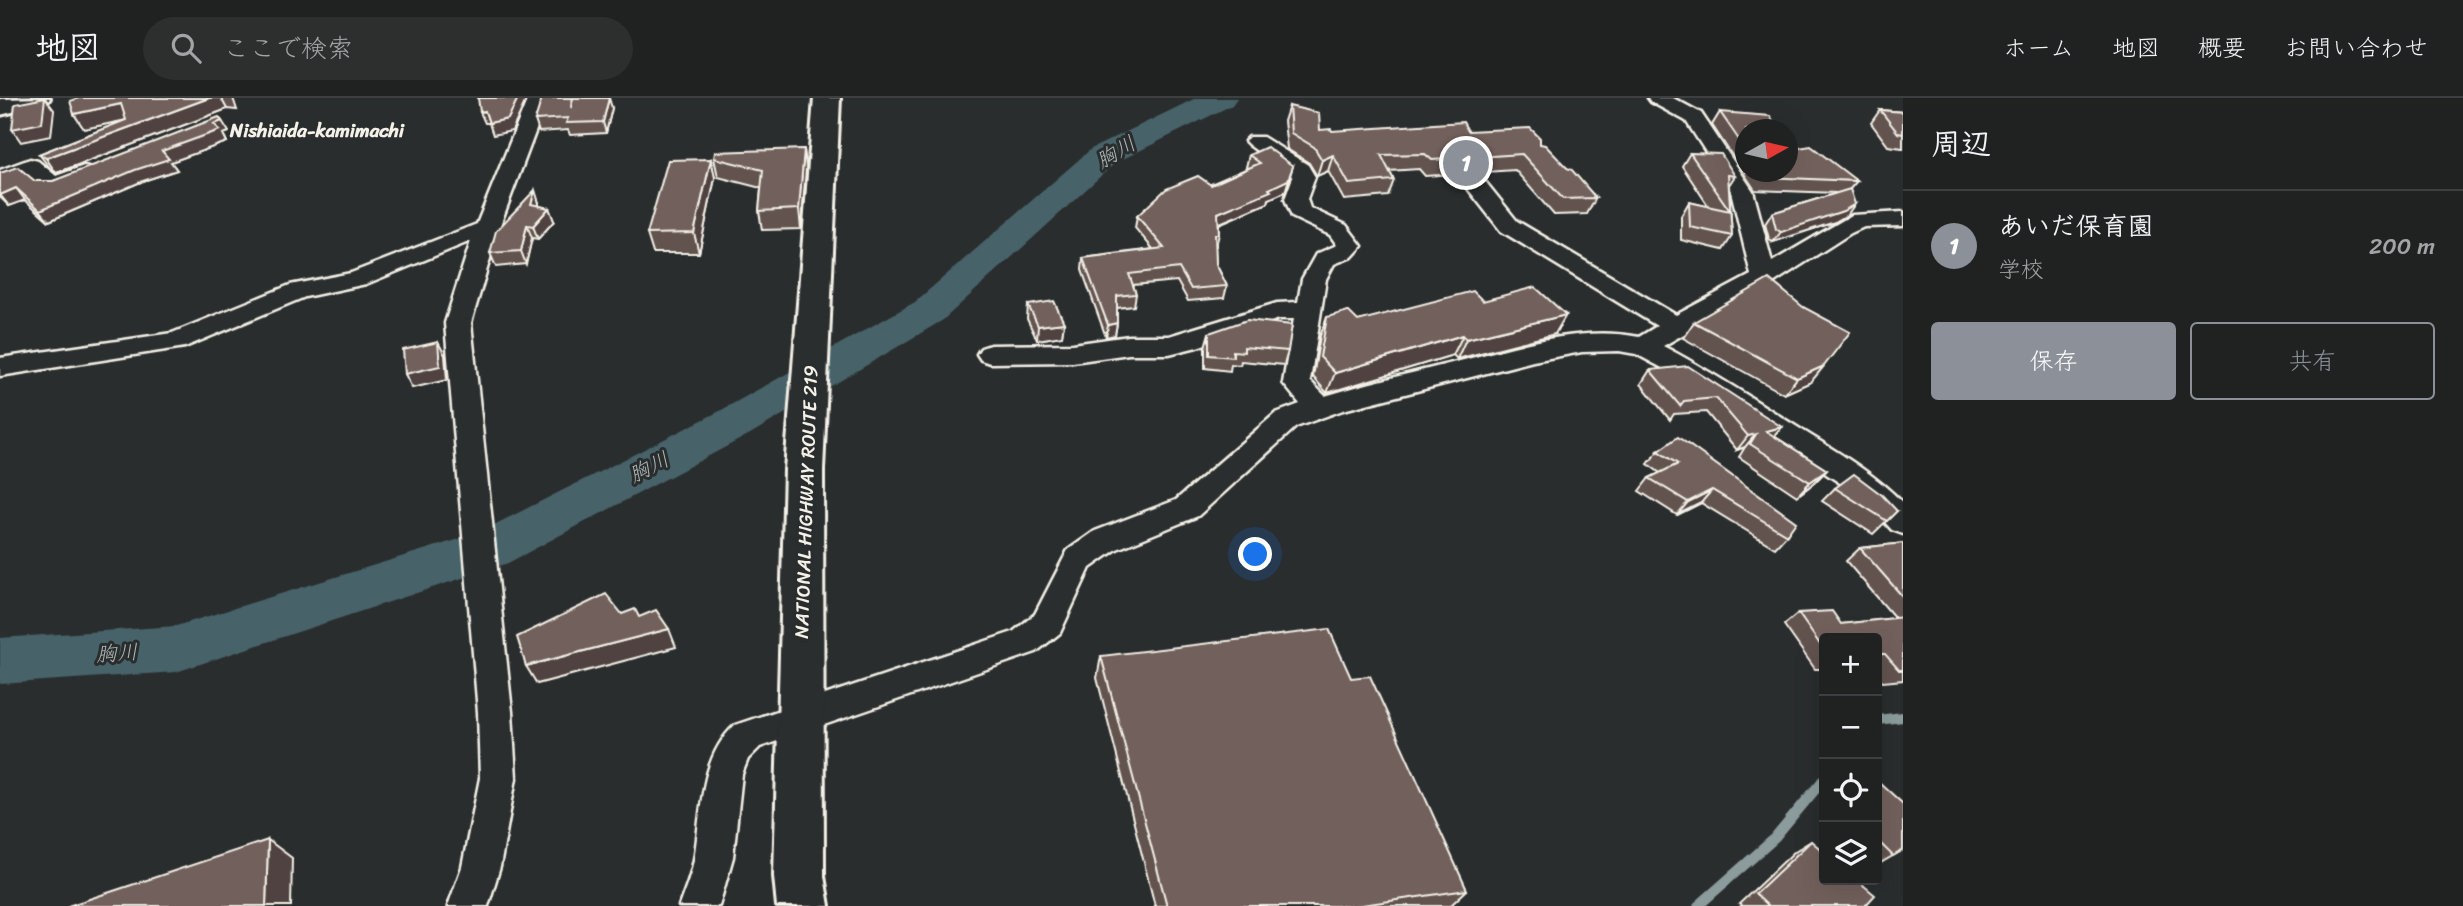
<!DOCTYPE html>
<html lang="ja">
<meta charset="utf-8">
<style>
:root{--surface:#202222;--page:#2d2f2f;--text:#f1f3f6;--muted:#a2a4a5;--line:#3d3f40;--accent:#8c9099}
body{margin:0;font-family:Sriracha,"Klee One",sans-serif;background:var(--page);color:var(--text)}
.controls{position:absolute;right:21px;bottom:21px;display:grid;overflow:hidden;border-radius:7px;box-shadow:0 7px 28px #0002}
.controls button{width:63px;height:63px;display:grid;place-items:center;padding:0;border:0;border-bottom:2px solid var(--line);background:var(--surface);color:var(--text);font:35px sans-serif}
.compass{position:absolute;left:1735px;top:21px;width:63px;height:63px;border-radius:50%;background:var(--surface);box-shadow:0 7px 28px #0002;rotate:82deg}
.you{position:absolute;left:1256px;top:457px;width:24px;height:24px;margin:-18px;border:5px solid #fff;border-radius:50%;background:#1a73e8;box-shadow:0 0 0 10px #1a73e833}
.badge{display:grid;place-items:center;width:46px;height:46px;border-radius:50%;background:var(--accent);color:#fff;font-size:23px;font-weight:700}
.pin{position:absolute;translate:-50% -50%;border:4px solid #fff;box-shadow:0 2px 7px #0006}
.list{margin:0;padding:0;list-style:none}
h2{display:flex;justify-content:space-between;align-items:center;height:91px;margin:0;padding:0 28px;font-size:30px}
h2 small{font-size:23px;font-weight:400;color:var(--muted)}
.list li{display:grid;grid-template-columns:46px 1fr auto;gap:21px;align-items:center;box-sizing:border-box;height:112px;padding:0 28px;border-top:2px solid var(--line)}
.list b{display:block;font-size:26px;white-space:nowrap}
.list p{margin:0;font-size:23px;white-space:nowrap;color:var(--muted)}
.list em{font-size:23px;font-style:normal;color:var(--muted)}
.actions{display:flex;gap:14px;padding:21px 28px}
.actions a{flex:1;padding:16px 0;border:2px solid var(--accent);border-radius:7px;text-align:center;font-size:24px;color:var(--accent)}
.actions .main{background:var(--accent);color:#fff}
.icon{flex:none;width:38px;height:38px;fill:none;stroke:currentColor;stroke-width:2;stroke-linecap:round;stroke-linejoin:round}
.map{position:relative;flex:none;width:1903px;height:808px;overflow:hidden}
header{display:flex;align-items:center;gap:42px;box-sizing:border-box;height:98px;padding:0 35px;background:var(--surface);border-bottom:2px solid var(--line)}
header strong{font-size:33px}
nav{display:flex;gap:38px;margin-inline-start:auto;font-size:24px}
.search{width:490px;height:63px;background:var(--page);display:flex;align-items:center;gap:18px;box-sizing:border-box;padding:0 24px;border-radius:38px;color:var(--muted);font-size:26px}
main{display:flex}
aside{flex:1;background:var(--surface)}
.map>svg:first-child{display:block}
</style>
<header>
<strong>地図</strong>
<div class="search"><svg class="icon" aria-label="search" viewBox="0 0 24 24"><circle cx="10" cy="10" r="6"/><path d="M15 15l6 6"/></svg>ここで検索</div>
<nav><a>ホーム</a><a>地図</a><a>概要</a><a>お問い合わせ</a></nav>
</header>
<main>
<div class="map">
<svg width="1903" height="808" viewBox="0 0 1903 808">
<rect width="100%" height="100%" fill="#2a2d2e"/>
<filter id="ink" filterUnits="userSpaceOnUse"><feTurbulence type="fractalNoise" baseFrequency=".0143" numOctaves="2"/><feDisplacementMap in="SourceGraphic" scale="14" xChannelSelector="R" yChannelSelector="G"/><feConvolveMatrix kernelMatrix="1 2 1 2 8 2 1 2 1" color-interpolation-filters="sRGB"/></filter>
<g filter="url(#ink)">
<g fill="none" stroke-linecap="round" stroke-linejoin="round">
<g stroke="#8c9c9c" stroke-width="10">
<path d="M1877,622L1903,619"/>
<path d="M1698,808L1775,740L1824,681"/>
</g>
<path fill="#466469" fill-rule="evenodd" d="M1196,0H1237L1232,7L1115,65L943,222L750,336L508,465L176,574L0,586V540L176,528L476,436L718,314L915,204L1091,51Z"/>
<defs>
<g id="minor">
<path d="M528,0H548L499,130L471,225L512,614L516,680L500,769L488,808H448L462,769L480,680L478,614L445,225L471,143L366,186L305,199L185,249L0,278V260L172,235L290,187L351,175L477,126Z"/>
<path d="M1648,0H1673L1701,15L1753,93L1772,164L1852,117L1903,114V128L1864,129L1851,135L1773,185L1663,248C1711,273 1756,303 1802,332C1837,354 1874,375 1903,405V436L1892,432L1870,408L1840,385L1683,281L1636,256L1619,253L1582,254L1533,263L1343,312L1296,329L1198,418L1117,451L1090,470L1060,535L1036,554L760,649L748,661L742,676L733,759L719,808H679C685,791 693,773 695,755C702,711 700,659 735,627L1013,534L1035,516L1068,452L1095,433L1176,402L1276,315L1300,306L1283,285L1294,221H1279L1197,249L1169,256H1129L1073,264L990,265L981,262L977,256L981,250L990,247L1073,246L1129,238H1169L1277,205L1298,204L1302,181L1316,156L1337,147L1330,137L1292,119L1285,101L1293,79L1249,47L1245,43L1249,39H1263L1308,67L1315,79L1307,101L1310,110L1346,127L1362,148L1352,159L1334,166L1326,181L1310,283L1325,298C1364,286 1404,277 1444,267C1506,252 1575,226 1639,239L1657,228L1501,133L1465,87L1468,82H1484L1517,123L1676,217L1751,177L1731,93L1686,23L1651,4Z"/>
<path d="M30,61L38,63L56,78L84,68L92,70L95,75L92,80C59,93 56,101 27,77L0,86V72Z"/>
</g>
<g id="trunk">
<path d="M50,0L46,6L0,17V1Z"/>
<path d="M814,0H840L823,372L824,778L829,808H777L774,778L785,372Z"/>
</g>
</defs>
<use href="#minor" stroke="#f4f1e8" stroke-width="5"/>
<use href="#trunk" stroke="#f4f1e8" stroke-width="6"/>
<use href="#minor" fill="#2a2d2e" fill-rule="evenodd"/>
<use href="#trunk" fill="#2a2d2e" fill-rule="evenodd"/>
</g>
<g fill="#62534f" stroke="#f4f1e8" stroke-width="2">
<path d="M79,0H233L237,12L227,11L56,75L50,70L39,56L126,22L84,31L74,16Z"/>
<path d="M1289,8L1320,32L1332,33H1468L1540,46L1567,70L1596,100L1587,116L1554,117L1515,72L1425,78L1419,71L1389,73L1394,82L1388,98L1344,102L1328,73L1317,78L1309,65L1287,51L1284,23Z"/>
<path d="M612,10L606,35L570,37L568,32L539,34L535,22Z"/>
<path d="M1880,12L1903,14V50L1888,48L1871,25Z"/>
<path d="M1720,14L1746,32V74H1788L1799,50L1857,83L1850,91L1847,117L1835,124L1773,144L1769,141L1765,126L1772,115L1837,95L1755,92L1712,27Z"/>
<path d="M229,34L223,36L227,44L171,64L177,72L143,83L49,123L25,102L9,108L0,99V75L35,83H53Z"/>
<path d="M804,51L806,70L801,131L762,132L759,113L761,90L718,79L714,60Z"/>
<path d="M1690,55L1735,78L1729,87L1732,138L1723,152L1681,142V118L1689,104L1709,109L1682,68Z"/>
<path d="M1249,57L1290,80L1285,94L1269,101L1268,105L1219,126V136L1216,148H1215L1216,166L1227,188L1224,200L1188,203L1177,183L1133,187L1136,196L1134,208L1117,210V225L1115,237L1106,239L1082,172L1083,160L1153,151L1135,130L1137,118L1248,70L1246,69Z"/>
<path d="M711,61L715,80L699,155H653L647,136Z"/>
<path d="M539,105V108L549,110L554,123L538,141L532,140L526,166L496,169L490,155Z"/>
<path d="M1483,203L1555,236L1457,261L1453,257L1327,295L1313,279L1320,238L1327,219L1358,223Z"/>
<path d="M1028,207L1064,225L1062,238L1037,242L1027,221Z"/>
<path d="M1694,224L1811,284L1784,296L1683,240Z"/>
<path d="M1209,235L1288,253L1284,267L1241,263L1240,267L1231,266L1230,273L1205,270V249Z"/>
<path d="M1650,272L1782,329L1774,338L1827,372L1814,385L1797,398L1739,359L1745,349L1737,352L1706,314L1674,316L1670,322L1641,286Z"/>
<path d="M1658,353L1787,437L1775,450L1701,405L1677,417L1639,393L1649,380L1660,375L1648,366Z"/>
<path d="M1835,390L1897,413L1873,436L1822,403Z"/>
<path d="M1903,445V582L1883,584L1877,577V540H1824V571H1815L1784,527L1798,515L1841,526L1895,520L1846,463L1860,450Z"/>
<path d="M1101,558L1351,580L1467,792L1450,808H1155L1097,580Z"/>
<path d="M1877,685L1903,752L1877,767Z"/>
<path d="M1811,743L1865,808H1742L1739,806L1795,753Z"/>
</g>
<g fill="#504340" stroke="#f4f1e8" stroke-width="2">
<path d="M45,0L54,12L51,38L21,44L12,31Z"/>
<path d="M209,0H221L227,11L56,75L46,60Z"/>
<path d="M518,0H527L512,33L493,37L489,25Z"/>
<path d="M609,0L612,10L606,35L603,24Z"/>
<path d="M121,6L131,21L84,31L74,16Z"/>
<path d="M485,13L489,25H485L480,14Z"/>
<path d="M222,23L229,34L223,36L227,44L171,64L177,72L143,83L49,123L40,112L162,53L214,26Z"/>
<path d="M804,51L806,70L801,131L799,111Z"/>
<path d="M1333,57L1328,73L1317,78L1322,62Z"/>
<path d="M711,61L715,80L699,155L694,135Z"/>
<path d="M1293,68L1285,94L1269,101L1268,105L1215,127L1218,115L1269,91Z"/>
<path d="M16,90L25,102L9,108L0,97Z"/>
<path d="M535,92L539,105L536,120L531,106Z"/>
<path d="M1855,106L1847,117L1835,124L1773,144L1781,134Z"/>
<path d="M549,110L554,123L538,141L533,128Z"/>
<path d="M527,127L532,140L526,166L521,153Z"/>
<path d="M1566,217L1555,236L1457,261L1466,241Z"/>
<path d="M1064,225L1062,238L1037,242L1038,228Z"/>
<path d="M1117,225L1115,237L1106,239L1108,227Z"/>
<path d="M1463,237L1453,257L1327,295L1335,275Z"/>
<path d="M438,244L445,257L447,282L412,290L405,276Z"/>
<path d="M1824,268L1811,284L1784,296L1797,280Z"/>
<path d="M1782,329L1771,342L1766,333Z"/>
<path d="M1756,336L1745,349L1737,352L1748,338Z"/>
<path d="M1827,372L1814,385L1797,398L1810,384Z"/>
<path d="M1712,392L1701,405L1677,417L1688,404Z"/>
<path d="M669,531L676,549L537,586L526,568Z"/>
<path d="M268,742L292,760L291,808H266Z"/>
</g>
<g fill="#72605c" stroke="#f4f1e8" stroke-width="2">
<path d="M45,0L42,25L12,31L15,6Z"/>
<path d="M79,0H209L46,60L39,56L126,22L121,6L74,16L70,3Z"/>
<path d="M478,0H518L508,21L489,25L485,13L480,14Z"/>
<path d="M542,0H572L571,10L573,0H609L603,24L566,25L568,20L535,22Z"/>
<path d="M1289,8L1319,15L1320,32L1331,31L1332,33L1463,24L1468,33L1530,30L1540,40V46L1545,47L1567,70L1572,72L1596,100L1563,101L1522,56L1432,62L1425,56L1381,57L1394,82L1349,86L1333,57L1322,62L1314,49L1291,35Z"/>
<path d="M1880,12L1903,14V36L1898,35Z"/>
<path d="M1720,14L1770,18L1779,32H1746V52Z"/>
<path d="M219,19L222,23L214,26L220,32L162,53L169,61L135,72L40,112L16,90L0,97V75L18,69L35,83H53Z"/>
<path d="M1788,35L1789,36L1799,50L1811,48L1857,83L1764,79L1760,74H1788Z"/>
<path d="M1267,49L1293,68L1288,82L1269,91L1271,93L1218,115L1219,136H1215L1216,166L1227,188L1191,191L1179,170L1129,176L1136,196L1117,198V225L1108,227L1083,160L1164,150L1137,118L1166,91L1198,78L1211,87L1260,65L1249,57Z"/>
<path d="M804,51L799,111L759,113L763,72L714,60L715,54Z"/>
<path d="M1690,55L1721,56L1735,78L1728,77L1732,138L1690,129L1689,104L1730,113Z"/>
<path d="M711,61L694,135L647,136L668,62Z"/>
<path d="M1850,91L1855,106L1843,113L1781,134L1776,131L1772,115Z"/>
<path d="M535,92L531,106L549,110L533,128L527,127L521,153L490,155L496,133Z"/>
<path d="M1769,181L1803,209L1850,234L1824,268L1797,280L1694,224Z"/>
<path d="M1535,189L1566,217L1466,241L1463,237L1335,275L1320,259L1327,219L1348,213L1358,223L1473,193L1483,203Z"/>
<path d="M1054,203L1064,225L1038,228L1028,207Z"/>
<path d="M1247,222L1292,227L1288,253L1244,249V254L1233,253V259L1209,257V235Z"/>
<path d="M438,244L440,268L405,276L403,252Z"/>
<path d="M1688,268L1782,329L1766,333L1827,372L1810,384L1750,346L1756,336L1748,338L1716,300L1684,303L1680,308L1650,272Z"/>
<path d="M1678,339L1796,424L1787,437L1712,392L1688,404L1649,380L1678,366L1658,353Z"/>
<path d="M1854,376L1882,397L1897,413L1887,423L1835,390Z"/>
<path d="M1903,445V499L1860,450Z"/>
<path d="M606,496L622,516L635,511L639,519L656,512L669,531L526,568L517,539Z"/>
<path d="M1832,513L1841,526L1903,519V572H1899L1885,556H1877V540H1824V552L1798,515Z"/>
<path d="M1329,531L1351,580L1370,578L1467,792L1355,808H1167L1101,558Z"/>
<path d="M1879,684L1903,706V752L1893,758L1877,742V685Z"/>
<path d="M268,742L266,808H68Z"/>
<path d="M1811,743L1824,754V782H1857L1875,797L1865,808H1768L1755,796Z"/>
</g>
</g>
<g text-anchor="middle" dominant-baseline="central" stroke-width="6" stroke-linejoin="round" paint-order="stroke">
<g font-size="19" font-weight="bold" fill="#f4f1e8" stroke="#2a2d2e">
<text x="317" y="32">Nishiaida-kamimachi</text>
</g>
<g font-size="19" fill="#f4f1e8" stroke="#2a2d2e">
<text transform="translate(806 404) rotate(-88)">NATIONAL HIGHWAY ROUTE 219</text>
</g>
<g font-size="21" font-style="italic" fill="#aeb9b5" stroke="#2a2d2e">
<text transform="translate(1116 54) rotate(-31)">胸川</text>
<text transform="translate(649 369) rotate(-27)">胸川</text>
<text transform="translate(117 555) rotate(-4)">胸川</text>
</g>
</g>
</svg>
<div class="controls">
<button>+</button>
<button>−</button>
<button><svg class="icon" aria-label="locate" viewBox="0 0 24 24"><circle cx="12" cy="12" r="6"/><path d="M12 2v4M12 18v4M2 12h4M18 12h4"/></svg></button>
<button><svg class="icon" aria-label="layers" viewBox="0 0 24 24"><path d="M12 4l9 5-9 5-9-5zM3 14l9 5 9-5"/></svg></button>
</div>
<svg class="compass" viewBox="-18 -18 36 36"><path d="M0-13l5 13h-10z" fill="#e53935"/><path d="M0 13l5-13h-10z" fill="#a2a4a5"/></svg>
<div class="you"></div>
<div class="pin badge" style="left:1466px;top:65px">1</div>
</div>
<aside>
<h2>周辺<small></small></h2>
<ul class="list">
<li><span class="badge">1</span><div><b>あいだ保育園</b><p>学校</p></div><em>200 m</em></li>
</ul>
<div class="actions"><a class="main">保存</a><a>共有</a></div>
</aside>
</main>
